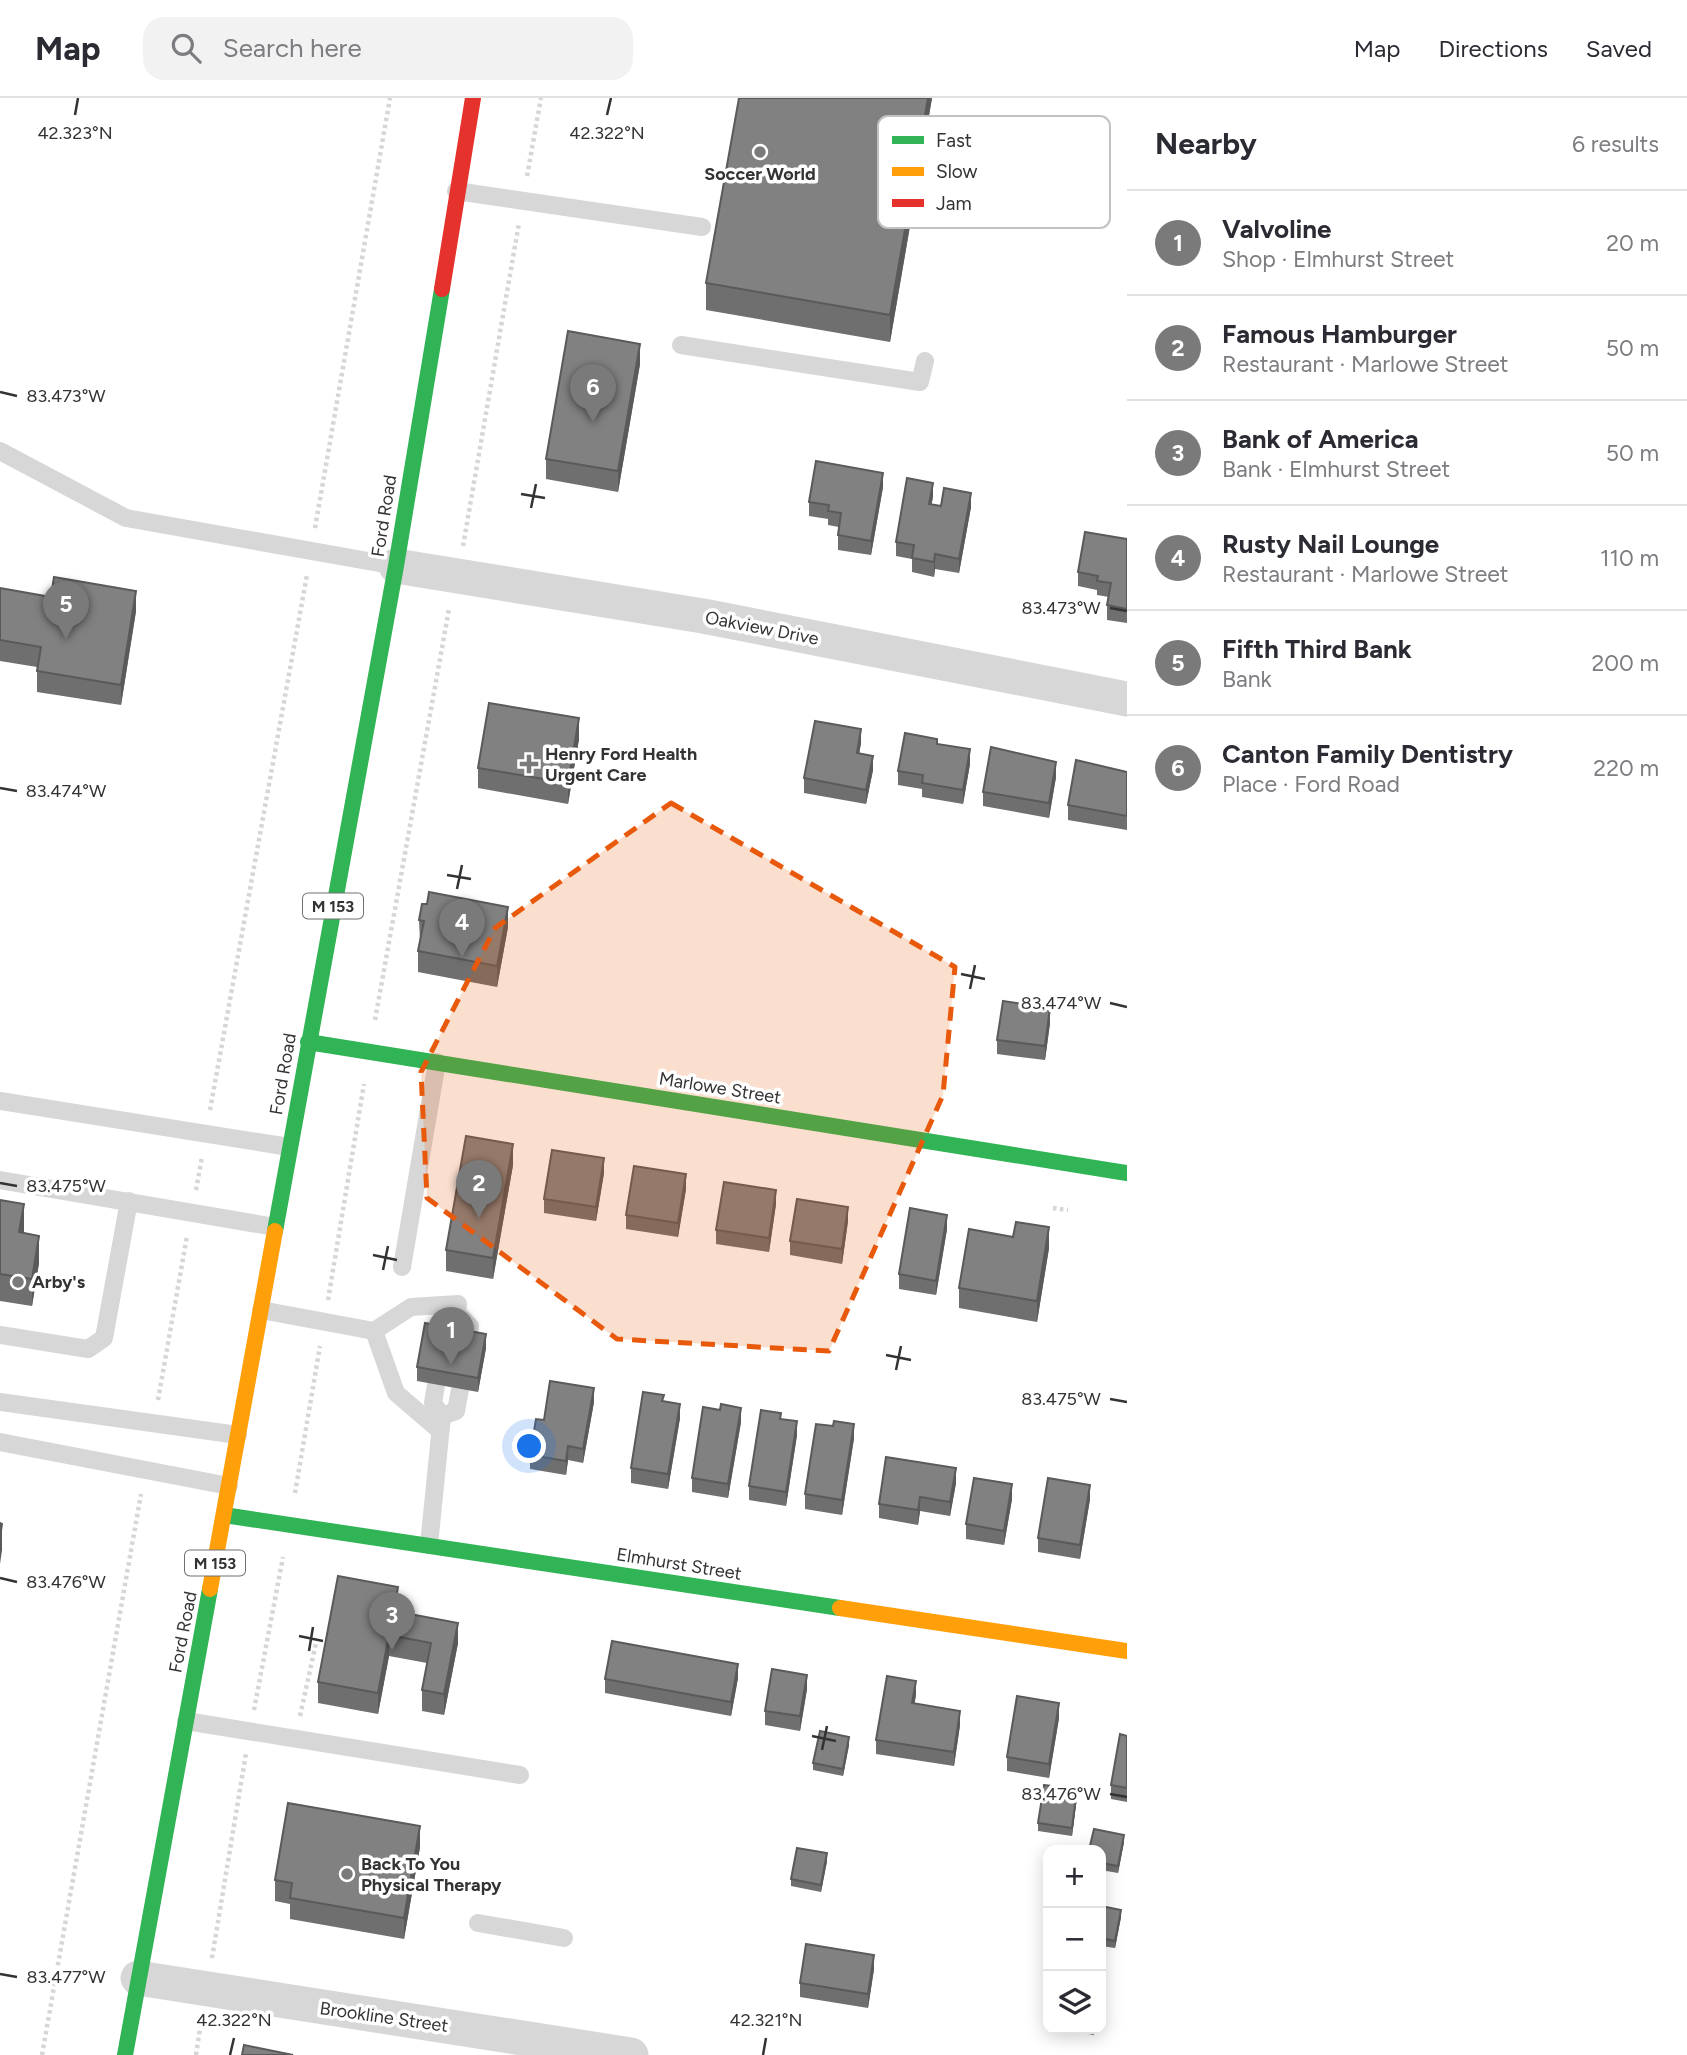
<!DOCTYPE html>
<meta charset="utf-8">
<style>
:root{--surface:#fff;--page:#f2f2f3;--text:#2b2b33;--muted:#7c7c81;--line:#e1e1e2;--accent:#7a7a7a}
body{margin:0;font-family:Figtree,sans-serif;background:var(--page);color:var(--text)}
.controls{position:absolute;right:21px;bottom:21px;display:grid;overflow:hidden;border-radius:14px;box-shadow:0 4px 18px #0003}
.controls button{width:63px;height:63px;display:grid;place-items:center;padding:0;border:0;border-bottom:2px solid var(--line);background:var(--surface);color:var(--text);font:35px sans-serif}
.you{position:absolute;left:530px;top:1349px;width:24px;height:24px;margin:-18px;border:5px solid #fff;border-radius:50%;background:#1a73e8;box-shadow:0 0 0 10px #1a73e833}
.badge{display:grid;place-items:center;width:46px;height:46px;border-radius:50%;background:var(--accent);color:#fff;font-size:23px;font-weight:700}
.pin{position:absolute;translate:-50% -58px;filter:drop-shadow(0 2px 4px #0008)}
.pin::after{content:'';position:absolute;top:37px;width:24px;height:21px;background:inherit;clip-path:polygon(0 0,100% 0,50% 100%)}
.list{margin:0;padding:0;list-style:none}
h2{display:flex;justify-content:space-between;align-items:center;height:91px;margin:0;padding:0 28px;font-size:30px}
h2 small{font-size:23px;font-weight:400;color:var(--muted)}
.list li{display:grid;grid-template-columns:46px 1fr auto;gap:21px;align-items:center;box-sizing:border-box;height:105px;padding:0 28px;border-top:2px solid var(--line)}
.list b{display:block;font-size:26px;white-space:nowrap}
.list p{margin:0;font-size:23px;white-space:nowrap;color:var(--muted)}
.list em{font-size:23px;font-style:normal;color:var(--muted)}
.icon{flex:none;width:38px;height:38px;fill:none;stroke:currentColor;stroke-width:2;stroke-linecap:round;stroke-linejoin:round}
.map{position:relative;flex:none;width:1127px;height:1957px;overflow:hidden}
header{display:flex;align-items:center;gap:42px;box-sizing:border-box;height:98px;padding:0 35px;background:var(--surface);border-bottom:2px solid var(--line)}
header strong{font-size:33px}
nav{display:flex;gap:38px;margin-inline-start:auto;font-size:24px}
.search{width:490px;height:63px;background:var(--page);display:flex;align-items:center;gap:18px;box-sizing:border-box;padding:0 24px;border-radius:21px;color:var(--muted);font-size:26px}
main{display:flex}
aside{flex:1;background:var(--surface)}
.map>svg:first-child{display:block}
</style>
<header>
<strong>Map</strong>
<div class="search"><svg class="icon" aria-label="search" viewBox="0 0 24 24"><circle cx="10" cy="10" r="6"/><path d="M15 15l6 6"/></svg>Search here</div>
<nav><a>Map</a><a>Directions</a><a>Saved</a></nav>
</header>
<main>
<div class="map">
<svg width="1127" height="1957" viewBox="0 0 1127 1957">
<rect width="100%" height="100%" fill="#fff"/>
<g fill="none" stroke-linecap="round" stroke-linejoin="round">
<g stroke="#d6d6d6" stroke-width="4.5" stroke-dasharray="3.5 3.5" stroke-linecap="butt">
<path d="M527,78L541,0"/>
<path d="M315,430L390,0"/>
<path d="M463,448L519,125"/>
<path d="M375,922L449,511"/>
<path d="M210,1012L307,477"/>
<path d="M196,1092L202,1059"/>
<path d="M1053,1110L1068,1112"/>
<path d="M328,1202L364,986"/>
<path d="M158,1302L187,1138"/>
<path d="M295,1395L320,1248"/>
<path d="M254,1612L283,1459"/>
<path d="M300,1618L316,1545"/>
<path d="M212,1860L246,1655"/>
<path d="M42,1957L141,1396"/>
<path d="M196,1957L201,1924"/>
</g>
<g stroke="#d7d7d7" stroke-width="18">
<path d="M456,93L702,129"/>
<path d="M681,247L920,284L925,263"/>
<path d="M0,353L126,420L396,468"/>
<path d="M0,1003L289,1049"/>
<path d="M0,1082L275,1129"/>
<path d="M402,1169L437,964"/>
<path d="M261,1212L374,1233L411,1209L458,1206L457,1215L470,1228L467,1247"/>
<path d="M374,1233L396,1295L438,1331"/>
<path d="M0,1237L88,1251L104,1240L129,1103"/>
<path d="M0,1304L238,1337"/>
<path d="M442,1318L456,1313L460,1291"/>
<path d="M0,1344L229,1388"/>
<path d="M429,1447L442,1318L433,1305L436,1287"/>
<path d="M186,1623L520,1677"/>
<path d="M478,1825L564,1840"/>
</g>
<g stroke="#d7d7d7" stroke-width="35">
<path d="M396,468L703,518L1127,601"/>
<path d="M138,1880L631,1957"/>
</g>
<g stroke="#30b455" stroke-width="16">
<path d="M308,944L1127,1075"/>
<path d="M275,1133L396,468L442,191"/>
<path d="M224,1417L840,1510"/>
<path d="M125,1957L210,1491"/>
</g>
<g stroke="#ff9f0a" stroke-width="16">
<path d="M210,1491L275,1133"/>
<path d="M840,1510L1127,1553"/>
</g>
<path stroke="#e5322d" stroke-width="16" d="M442,191L473,0"/>
</g>
<g fill="#6f6f6f">
<path d="M932,0L890,244L706,212V185Z"/>
<path d="M640,266L618,394L546,381V361Z"/>
<path d="M883,389L871,457L838,452V437L839,429L828,427V421L809,418V404Z"/>
<path d="M933,399L931,406L941,408L971,409L959,475L935,471L934,479L912,474V461L896,458V444Z"/>
<path d="M1127,441V525L1107,522V507L1109,499L1097,497V492L1078,488V474Z"/>
<path d="M0,490L136,513L121,607L37,594V569L0,563Z"/>
<path d="M579,641L568,706L478,690V670Z"/>
<path d="M861,645L859,655L873,672L866,706L804,695V680Z"/>
<path d="M937,646L970,666L963,706L922,699V691L898,687V673Z"/>
<path d="M1127,674V732L1068,722V707Z"/>
<path d="M1056,679L1049,720L983,708V694Z"/>
<path d="M419,822L508,829L497,889L418,874V853L420,843Z"/>
<path d="M1050,925L1045,962L997,956V942Z"/>
<path d="M513,1067L493,1181L446,1173V1152Z"/>
<path d="M604,1075L596,1123L544,1115V1101Z"/>
<path d="M686,1091L678,1139L626,1131V1117Z"/>
<path d="M0,1102L24,1133V1135L39,1165L32,1208L0,1203Z"/>
<path d="M776,1106L769,1154L716,1146V1132Z"/>
<path d="M848,1123L842,1166L790,1157V1143Z"/>
<path d="M947,1131L936,1197L899,1191V1176Z"/>
<path d="M1013,1139L1049,1150L1037,1224L959,1210V1190Z"/>
<path d="M486,1250L478,1294L417,1283V1269Z"/>
<path d="M664,1303L680,1320L668,1391L631,1385V1370Z"/>
<path d="M594,1304L583,1365L568,1362L566,1377L530,1371V1357L544,1322Z"/>
<path d="M741,1324L728,1400L692,1394V1380Z"/>
<path d="M833,1328L854,1340L842,1417L805,1411V1396Z"/>
<path d="M797,1337L786,1408L749,1402V1388Z"/>
<path d="M956,1385L950,1418L920,1413L918,1427L879,1420V1406Z"/>
<path d="M1012,1401L1004,1447L966,1441V1426Z"/>
<path d="M1090,1401L1080,1461L1038,1454V1440Z"/>
<path d="M398,1510L397,1513L458,1545L444,1617L422,1613V1592L427,1565L389,1558L378,1616L318,1605V1584Z"/>
<path d="M738,1580L731,1618L605,1595V1581Z"/>
<path d="M807,1591L800,1633L765,1627V1613Z"/>
<path d="M916,1597L914,1606L960,1627L954,1668L876,1656V1642Z"/>
<path d="M1059,1620L1049,1680L1007,1673V1659Z"/>
<path d="M1127,1638V1704L1111,1701V1687Z"/>
<path d="M849,1647L843,1678L813,1672V1665Z"/>
<path d="M1077,1699L1072,1738L1038,1733V1725Z"/>
<path d="M1124,1744L1118,1775L1101,1772V1752Z"/>
<path d="M420,1749L404,1841L290,1821V1806L275,1803V1782Z"/>
<path d="M827,1763L821,1794L791,1788V1781Z"/>
<path d="M1101,1808L1121,1819L1115,1850L1101,1848Z"/>
<path d="M874,1871L868,1910L800,1899V1885Z"/>
<path d="M1059,1931H1095L1094,1937Z"/>
</g>
<g fill="#5a5a5a">
<path d="M928,0H932L890,244V217Z"/>
<path d="M640,246V266L618,394V373Z"/>
<path d="M883,375V389L871,457V443Z"/>
<path d="M933,385V399L929,420V406Z"/>
<path d="M971,395V409L959,475V461Z"/>
<path d="M935,456V471L934,479V464Z"/>
<path d="M136,493V513L121,607V587Z"/>
<path d="M579,620V641L568,706V685Z"/>
<path d="M861,631V645L857,669V655Z"/>
<path d="M970,651V666L963,706V692Z"/>
<path d="M873,658V672L866,706V692Z"/>
<path d="M1056,664V679L1049,720V705Z"/>
<path d="M508,809V829L497,889V868Z"/>
<path d="M1050,910V925L1045,962V948Z"/>
<path d="M513,1046V1067L493,1181V1160Z"/>
<path d="M604,1060V1075L596,1123V1109Z"/>
<path d="M686,1076V1091L678,1139V1125Z"/>
<path d="M776,1092V1106L769,1154V1140Z"/>
<path d="M24,1106V1133L19,1161V1134Z"/>
<path d="M848,1109V1123L842,1166V1151Z"/>
<path d="M947,1117V1131L936,1197V1183Z"/>
<path d="M1049,1129V1150L1037,1224V1203Z"/>
<path d="M39,1138V1165L32,1208V1181Z"/>
<path d="M486,1236V1250L478,1294V1280Z"/>
<path d="M594,1290V1304L583,1365V1351Z"/>
<path d="M680,1306V1320L668,1391V1376Z"/>
<path d="M741,1310V1324L728,1400V1386Z"/>
<path d="M797,1323V1337L786,1408V1394Z"/>
<path d="M854,1326V1340L842,1417V1402Z"/>
<path d="M568,1348V1362L566,1377V1363Z"/>
<path d="M956,1370V1385L950,1418V1404Z"/>
<path d="M1012,1386V1401L1004,1447V1433Z"/>
<path d="M1090,1387V1401L1080,1461V1447Z"/>
<path d="M920,1399V1413L918,1427V1412Z"/>
<path d="M2,1426V1452L0,1466V1439Z"/>
<path d="M398,1489V1510L394,1533V1513Z"/>
<path d="M458,1525V1545L444,1617V1596Z"/>
<path d="M389,1537V1558L378,1616V1595Z"/>
<path d="M738,1566V1580L731,1618V1604Z"/>
<path d="M807,1577V1591L800,1633V1618Z"/>
<path d="M916,1583V1597L912,1620V1605Z"/>
<path d="M1059,1605V1620L1049,1680V1666Z"/>
<path d="M960,1613V1627L954,1668V1654Z"/>
<path d="M849,1639V1647L843,1678V1671Z"/>
<path d="M1077,1691V1699L1072,1738V1730Z"/>
<path d="M420,1728V1749L404,1841V1820Z"/>
<path d="M1124,1737V1744L1118,1775V1768Z"/>
<path d="M827,1755V1763L821,1794V1787Z"/>
<path d="M1121,1812V1819L1115,1850V1843Z"/>
<path d="M874,1857V1871L868,1910V1896Z"/>
<path d="M1103,1872V1886L1101,1897V1883Z"/>
</g>
<g fill="#818181" stroke="#5a5a5a" stroke-width="2">
<path d="M739,0H928L890,217L706,185Z"/>
<path d="M568,233L640,246L618,373L546,361Z"/>
<path d="M816,363L883,375L871,443L838,437L841,415L828,413L829,407L809,404Z"/>
<path d="M907,380L933,385L929,406L941,408L944,390L971,395L959,461L935,456L934,464L912,460L914,447L896,444Z"/>
<path d="M1085,434L1127,441V511L1107,507L1111,485L1097,483L1098,478L1078,474Z"/>
<path d="M54,479L136,493L121,587L37,573L41,549L0,542V490L51,499Z"/>
<path d="M489,605L579,620L568,685L478,670Z"/>
<path d="M815,623L861,631L857,655L873,658L866,692L804,680Z"/>
<path d="M905,635L937,641V646L970,651L963,692L922,685L923,677L898,673Z"/>
<path d="M991,649L1056,664L1049,705L983,694Z"/>
<path d="M1076,662L1127,674V718L1068,707Z"/>
<path d="M429,794L508,809L497,868L418,853L424,823L419,822L422,806H427Z"/>
<path d="M1003,903L1050,910L1045,948L997,942Z"/>
<path d="M466,1038L513,1046L493,1160L446,1152Z"/>
<path d="M552,1052L604,1060L596,1109L544,1101Z"/>
<path d="M634,1068L686,1076L678,1125L626,1117Z"/>
<path d="M724,1084L776,1092L769,1140L716,1132Z"/>
<path d="M797,1101L848,1109L842,1151L790,1143Z"/>
<path d="M0,1102L24,1106L19,1134L39,1138L32,1181L0,1176Z"/>
<path d="M910,1110L947,1117L936,1183L899,1176Z"/>
<path d="M1016,1124L1049,1129L1037,1203L959,1190L969,1131L1013,1139Z"/>
<path d="M425,1225L486,1236L478,1280L417,1269Z"/>
<path d="M550,1283L594,1290L583,1351L568,1348L566,1363L530,1357L536,1321L544,1322Z"/>
<path d="M643,1294L664,1297L662,1303L680,1306L668,1376L631,1370Z"/>
<path d="M721,1306L741,1310L728,1386L692,1380L703,1309L720,1312Z"/>
<path d="M761,1312L781,1315L780,1321L797,1323L786,1394L749,1388Z"/>
<path d="M834,1323L854,1326L842,1402L805,1396L816,1326L833,1328Z"/>
<path d="M886,1359L956,1370L950,1404L920,1399L918,1412L879,1406Z"/>
<path d="M974,1380L1012,1386L1004,1433L966,1426Z"/>
<path d="M1048,1380L1090,1387L1080,1447L1038,1440Z"/>
<path d="M0,1425L2,1426L0,1439Z"/>
<path d="M338,1478L398,1489L394,1513L458,1525L444,1596L422,1592L431,1545L389,1537L378,1595L318,1584Z"/>
<path d="M612,1543L738,1566L731,1604L605,1581Z"/>
<path d="M772,1571L807,1577L800,1618L765,1613Z"/>
<path d="M887,1578L916,1583L912,1605L960,1613L954,1654L876,1642Z"/>
<path d="M1017,1598L1059,1605L1049,1666L1007,1659Z"/>
<path d="M820,1633L849,1639L843,1671L813,1665Z"/>
<path d="M1120,1636L1127,1638V1690L1111,1687Z"/>
<path d="M1044,1687L1077,1691L1072,1730L1038,1725Z"/>
<path d="M288,1705L420,1728L404,1820L290,1800L292,1785L275,1782Z"/>
<path d="M1094,1731L1124,1737L1118,1768L1101,1765V1752H1089Z"/>
<path d="M797,1750L827,1755L821,1787L791,1781Z"/>
<path d="M1101,1808L1121,1812L1115,1843L1101,1840Z"/>
<path d="M806,1846L874,1857L868,1896L800,1885Z"/>
<path d="M244,1947L293,1957H242Z"/>
</g>
<path fill="#e8590c" fill-opacity="0.2" stroke="#e8590c" stroke-width="5" stroke-dasharray="14 9" stroke-linejoin="round" d="M671,705L955,869L943,997L829,1253L617,1241L427,1100L421,974L495,830Z"/>
<path fill="none" stroke="#333" stroke-width="2.5" d="M75,17L78,0M607,17L611,0M0,294L17,298M521,396L545,400M531,410L536,386M1110,510L1127,513M0,690L17,693M447,777L471,781M457,791L462,767M961,876L985,881M970,891L975,867M1110,905L1127,909M0,1085L17,1088M373,1157L397,1162M383,1172L388,1148M886,1257L911,1262M896,1272L901,1248M1110,1301L1127,1304M0,1480L17,1484M299,1538L323,1543M309,1553L313,1529M812,1638L836,1643M822,1652L827,1628M1110,1696L1127,1699M0,1876L17,1879M230,1957L234,1940M763,1957L766,1940"/>
<g fill="#7a7a7a" stroke="#fff" stroke-width="2.5">
<circle cx="760" cy="54" r="7"/>
<path d="M525.5 655.5h7v7h7v7h-7v7h-7v-7h-7v-7h7z"/>
<circle cx="18" cy="1184" r="7"/>
<circle cx="347" cy="1776" r="7"/>
</g>
<g text-anchor="middle" dominant-baseline="central" stroke-width="7" stroke-linejoin="round" paint-order="stroke">
<g fill="#fff" stroke="#707070" stroke-width="2">
<rect x="303" y="795.5" width="60" height="25" rx="5"/>
<rect x="185" y="1452.5" width="60" height="25" rx="5"/>
</g>
<g font-size="16" font-weight="bold" fill="#333">
<text x="333" y="808">M 153</text>
<text x="215" y="1465">M 153</text>
</g>
<g font-size="18" font-weight="bold" fill="#333" stroke="#fff" text-anchor="start">
<text x="760" y="76" text-anchor="middle">Soccer World</text>
<text x="545" y="656">Henry Ford Health<tspan x="545" dy="21">Urgent Care</tspan></text>
<text x="32" y="1184">Arby's</text>
<text x="361" y="1766">Back To You<tspan x="361" dy="21">Physical Therapy</tspan></text>
</g>
<g font-size="18" fill="#333" stroke="#fff">
<text transform="translate(384 418) rotate(-81)">Ford Road</text>
<text transform="translate(762 530) rotate(11)">Oakview Drive</text>
<text transform="translate(283 976) rotate(-80)">Ford Road</text>
<text transform="translate(720 990) rotate(9)">Marlowe Street</text>
<text transform="translate(679 1466) rotate(9)">Elmhurst Street</text>
<text transform="translate(183 1534) rotate(-79)">Ford Road</text>
<text transform="translate(384 1919) rotate(8)">Brookline Street</text>
</g>
</g>
<rect x="878" y="18" width="232" height="112" rx="10" fill="#fff" stroke="#c2c2c2" stroke-width="2"/>
<rect x="892" y="38" width="32" height="8" fill="#30b455"/>
<rect x="892" y="69" width="32" height="9" fill="#ff9f0a"/>
<rect x="892" y="101" width="32" height="8" fill="#e5322d"/>
<g font-size="19" fill="#333">
<text x="936" y="49">Fast</text>
<text x="936" y="80">Slow</text>
<text x="936" y="112">Jam</text>
</g>
<g font-size="18" text-anchor="middle" fill="#333" stroke="#fff" stroke-width="7" stroke-linejoin="round" paint-order="stroke">
<text x="75" y="41">42.323°N</text>
<text x="607" y="41">42.322°N</text>
<text x="66" y="304">83.473°W</text>
<text x="1061" y="516">83.473°W</text>
<text x="66" y="699">83.474°W</text>
<text x="1061" y="911">83.474°W</text>
<text x="66" y="1094">83.475°W</text>
<text x="1061" y="1307">83.475°W</text>
<text x="66" y="1490">83.476°W</text>
<text x="1061" y="1702">83.476°W</text>
<text x="66" y="1885">83.477°W</text>
<text x="234" y="1928">42.322°N</text>
<text x="766" y="1928">42.321°N</text>
</g>
</svg>
<div class="controls">
<button>+</button>
<button>−</button>
<button><svg class="icon" aria-label="layers" viewBox="0 0 24 24"><path d="M12 4l9 5-9 5-9-5zM3 14l9 5 9-5"/></svg></button>
</div>
<div class="you"></div>
<div class="pin badge" style="left:451px;top:1267px">1</div>
<div class="pin badge" style="left:479px;top:1120px">2</div>
<div class="pin badge" style="left:392px;top:1552px">3</div>
<div class="pin badge" style="left:462px;top:859px">4</div>
<div class="pin badge" style="left:66px;top:541px">5</div>
<div class="pin badge" style="left:593px;top:324px">6</div>
</div>
<aside>
<h2>Nearby<small>6 results</small></h2>
<ul class="list">
<li><span class="badge">1</span><div><b>Valvoline</b><p>Shop · Elmhurst Street</p></div><em>20 m</em></li>
<li><span class="badge">2</span><div><b>Famous Hamburger</b><p>Restaurant · Marlowe Street</p></div><em>50 m</em></li>
<li><span class="badge">3</span><div><b>Bank of America</b><p>Bank · Elmhurst Street</p></div><em>50 m</em></li>
<li><span class="badge">4</span><div><b>Rusty Nail Lounge</b><p>Restaurant · Marlowe Street</p></div><em>110 m</em></li>
<li><span class="badge">5</span><div><b>Fifth Third Bank</b><p>Bank</p></div><em>200 m</em></li>
<li><span class="badge">6</span><div><b>Canton Family Dentistry</b><p>Place · Ford Road</p></div><em>220 m</em></li>
</ul>
</aside>
</main>
